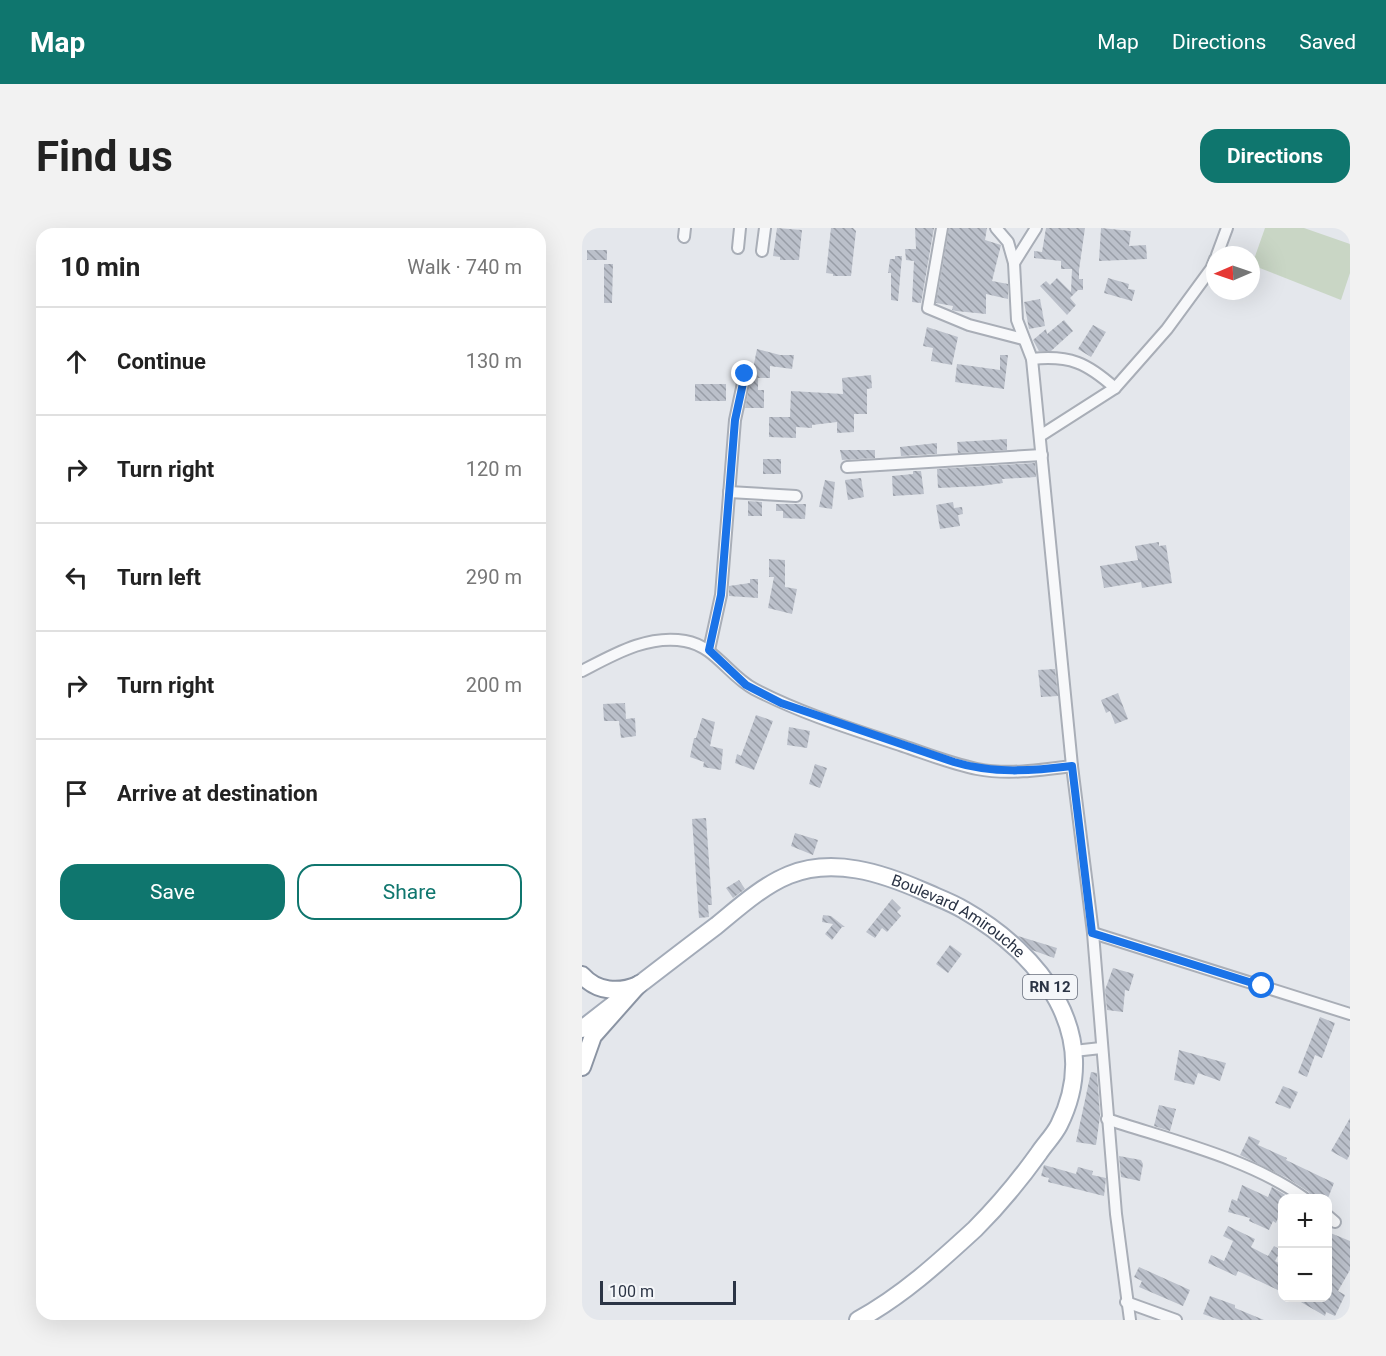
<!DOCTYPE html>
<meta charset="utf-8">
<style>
:root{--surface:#fff;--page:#f2f2f2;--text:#222;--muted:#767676;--line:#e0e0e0;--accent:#0f766e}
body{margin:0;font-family:Roboto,sans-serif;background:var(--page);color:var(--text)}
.controls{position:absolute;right:18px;bottom:18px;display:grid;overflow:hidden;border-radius:12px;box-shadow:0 6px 24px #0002}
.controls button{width:54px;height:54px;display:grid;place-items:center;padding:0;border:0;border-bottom:2px solid var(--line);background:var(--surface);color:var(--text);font:30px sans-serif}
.compass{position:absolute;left:624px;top:18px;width:54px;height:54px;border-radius:50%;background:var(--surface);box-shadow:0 6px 24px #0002;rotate:268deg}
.scale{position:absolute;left:18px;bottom:15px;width:136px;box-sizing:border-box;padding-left:6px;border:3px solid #2b3445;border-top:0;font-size:16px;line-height:21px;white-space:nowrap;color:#2b3445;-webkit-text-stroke:4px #f4f6f9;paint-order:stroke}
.stop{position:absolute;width:18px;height:18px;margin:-14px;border:4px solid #1a73e8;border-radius:50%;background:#fff}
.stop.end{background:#1a73e8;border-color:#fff;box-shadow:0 2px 6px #0008}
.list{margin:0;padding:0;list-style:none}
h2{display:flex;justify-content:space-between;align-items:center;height:78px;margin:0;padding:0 24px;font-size:26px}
h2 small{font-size:20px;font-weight:400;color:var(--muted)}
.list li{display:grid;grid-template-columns:39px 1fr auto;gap:18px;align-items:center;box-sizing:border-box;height:108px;padding:0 24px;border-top:2px solid var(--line)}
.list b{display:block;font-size:22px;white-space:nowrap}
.list em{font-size:20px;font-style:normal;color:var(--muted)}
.actions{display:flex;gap:12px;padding:18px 24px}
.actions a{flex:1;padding:14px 0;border:2px solid var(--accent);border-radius:18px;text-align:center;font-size:21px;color:var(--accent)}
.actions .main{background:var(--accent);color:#fff}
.icon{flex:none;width:33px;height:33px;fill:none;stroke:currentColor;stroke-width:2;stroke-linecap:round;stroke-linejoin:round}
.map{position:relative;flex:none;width:768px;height:1092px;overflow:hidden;border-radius:18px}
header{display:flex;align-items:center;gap:36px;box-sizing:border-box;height:84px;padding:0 30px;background:var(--accent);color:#fff}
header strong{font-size:28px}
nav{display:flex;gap:33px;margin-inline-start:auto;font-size:21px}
.intro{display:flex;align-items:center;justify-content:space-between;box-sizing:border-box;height:144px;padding:0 36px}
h1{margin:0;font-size:42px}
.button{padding:15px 27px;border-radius:18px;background:var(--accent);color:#fff;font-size:21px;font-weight:700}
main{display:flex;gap:36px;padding:0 36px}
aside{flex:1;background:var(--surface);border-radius:18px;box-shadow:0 6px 24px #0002}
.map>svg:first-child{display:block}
</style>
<header>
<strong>Map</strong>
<nav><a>Map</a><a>Directions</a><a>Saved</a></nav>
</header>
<div class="intro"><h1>Find us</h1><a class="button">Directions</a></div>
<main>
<aside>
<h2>10 min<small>Walk · 740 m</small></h2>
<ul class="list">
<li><svg class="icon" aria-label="ahead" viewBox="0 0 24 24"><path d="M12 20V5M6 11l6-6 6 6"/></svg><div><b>Continue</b></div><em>130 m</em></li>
<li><svg class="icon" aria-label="right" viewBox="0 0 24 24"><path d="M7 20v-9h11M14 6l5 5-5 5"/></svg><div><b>Turn right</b></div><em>120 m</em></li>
<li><svg class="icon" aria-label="left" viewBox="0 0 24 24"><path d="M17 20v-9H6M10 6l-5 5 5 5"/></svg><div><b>Turn left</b></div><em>290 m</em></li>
<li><svg class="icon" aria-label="right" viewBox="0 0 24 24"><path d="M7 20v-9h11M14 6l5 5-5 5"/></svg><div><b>Turn right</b></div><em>200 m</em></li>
<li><svg class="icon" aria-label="arrive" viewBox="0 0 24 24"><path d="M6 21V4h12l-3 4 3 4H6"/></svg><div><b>Arrive at destination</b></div></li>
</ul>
<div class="actions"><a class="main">Save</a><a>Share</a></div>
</aside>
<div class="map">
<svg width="768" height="1092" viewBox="0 0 768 1092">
<defs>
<pattern id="building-back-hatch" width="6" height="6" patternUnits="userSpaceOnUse" patternTransform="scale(1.5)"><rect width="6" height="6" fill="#bbc0ca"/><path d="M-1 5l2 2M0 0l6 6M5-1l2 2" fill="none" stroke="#989da6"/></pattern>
</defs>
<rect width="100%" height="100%" fill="#e4e7ec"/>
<path fill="#c9d6c5" d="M683,0H722L768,16V45L759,72L670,37Z"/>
<g fill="url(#building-back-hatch)">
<path d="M195,0L220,2L217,32H198V29L191,28Z"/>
<path d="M249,0H271L274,3L269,48H251V46L244,45Z"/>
<path d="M333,0H352L339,75L330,74L332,33L324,32L323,21H334Z"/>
<path d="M367,0H405L403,12L419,17L410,53L426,56V71L404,66V86L374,83L370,82L371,78L354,75Z"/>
<path d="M464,0H503L497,42V51H501V62H496L488,70L494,77L485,87L458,58L464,53L468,57L475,50L489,64L490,41H479V33L452,30V23L460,24Z"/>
<path d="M519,0L549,3L547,18L564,17L565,31L517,33Z"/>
<rect x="5" y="22" width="20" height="10"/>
<path d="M313,28H320L316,73L309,72V45H306L308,31H313Z"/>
<path d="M22,36H31L30,75H22Z"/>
<path d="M526,50L547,56L546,61L553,62L550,73L522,65Z"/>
<path d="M458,71L463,98L447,101L442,74Z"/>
<path d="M482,92L491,103L469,123H457L451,112L464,101L465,106Z"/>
<path d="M511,97L524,104L509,129L496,121Z"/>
<path d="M345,99L376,109L370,137L349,133L351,120L341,118Z"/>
<path d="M175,121L198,127H212L210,141L188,138V150H176V162H182V180H163Z"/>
<path d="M418,127H426L422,161L373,154L375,136L418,142Z"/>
<path d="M289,147L290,160L285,161V186H272V204L255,205V194L230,197V200L214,199V210L187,209V189H208L209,163L261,166L260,150Z"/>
<rect x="113" y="156" width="31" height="17"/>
<path d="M425,211V222L376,225L375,214Z"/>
<path d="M355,215V226L319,228L318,219Z"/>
<path d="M258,222H293V230L260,232Z"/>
<rect x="181" y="231" width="18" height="15"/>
<path d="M453,235L454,249L420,251L421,255L399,258L356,260L355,241Z"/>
<path d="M331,243H339L342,266L311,268L310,248L331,246Z"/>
<path d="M279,250L282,269L266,272L263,252Z"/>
<path d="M243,252L253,254L250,281L237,279Z"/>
<path d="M166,273L180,274V288H166Z"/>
<path d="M371,274L372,280L380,279L381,286L376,287L378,298L358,301L354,277Z"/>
<path d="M194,276H224L223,291L201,290V283H194Z"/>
<path d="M577,314V318L584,317L590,355L560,360L559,354L522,360L518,338L556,332L553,318Z"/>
<path d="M187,331L203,332V359L215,361L210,386L186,380L192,349H187Z"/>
<path d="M168,351H176V370L147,368V358L168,355Z"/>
<path d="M473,441L476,468L459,469L456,442Z"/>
<path d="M536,465L546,491L533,496L528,483L524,485L519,472Z"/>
<path d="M43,475L44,491L53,490L54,508L39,510L37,493H22L21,476Z"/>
<path d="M174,487L191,493L172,542L153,535L155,526L159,528Z"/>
<path d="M120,490L133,494L128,518L141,521L139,542L121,539L122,534L108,529L112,510H114Z"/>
<path d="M207,499L228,503L225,520L205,517Z"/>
<path d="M233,536L245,540L238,560L227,556Z"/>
<path d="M124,590L130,677H126L127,689L117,690L110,591Z"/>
<path d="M213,605L236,612L231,627L209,618Z"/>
<path d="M157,652L163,661L151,670L144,660Z"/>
<path d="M310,671L319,680L315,684L319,688L305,704L300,700L293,710L284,704Z"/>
<path d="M241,687L249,688L263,699H260L250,712L243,706L251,696L240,694Z"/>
<path d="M436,708L475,720L472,730L450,722Z"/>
<path d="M368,717L380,726L366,745L354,736Z"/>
<path d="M531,740L552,746L547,763L543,762L541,784L525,782L523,762Z"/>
<path d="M738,789L753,795L740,830L733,827L725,849L716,845Z"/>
<path d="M597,822L644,835L638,853L616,845L612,857L592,852Z"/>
<path d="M509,844L515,845L518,888L514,917L494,914Z"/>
<path d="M701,858L716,864L708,881L693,875Z"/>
<path d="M577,877L594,881L588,903L572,898Z"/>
<path d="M768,890V926L765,932L749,923Z"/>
<path d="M667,908L678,913L676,917L705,930L704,932L752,955L746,970H729L727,964L705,950L658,927Z"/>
<path d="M537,928L559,932L561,936L558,953L539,949Z"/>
<path d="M462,937L494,946L496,939L511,943L510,947L524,950L522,968L466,954L467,950L459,948Z"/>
<path d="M660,957L686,969L690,959L705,968L700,970V979L694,995L691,993L687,1002L667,993L668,990L646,984L650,971L655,973Z"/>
<path d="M646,998L673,1011L669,1019L686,1028L692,1018L699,1022L693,1033L700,1037V1064L656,1043L654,1048L626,1035L629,1027L642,1033L651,1013L641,1008Z"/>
<path d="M746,1004L768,1013V1042L756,1063L763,1067L753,1088L744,1084L743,1088L712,1070H746Z"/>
<path d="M557,1039L608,1062L601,1078L557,1059L560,1053L552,1049Z"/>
<path d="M628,1068L653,1077V1080L682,1092H638L621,1086Z"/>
</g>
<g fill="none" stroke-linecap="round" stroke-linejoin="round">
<defs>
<g id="minor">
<path d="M360,0L346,80L387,97L441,111"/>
<path d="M414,0L426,14L432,35L435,92L450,131L490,538L511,705L534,986L548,1092"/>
<path d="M102,9L103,0"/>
<path d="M156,20L158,0"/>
<path d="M180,23L183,0"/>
<path d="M635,27L645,0"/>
<path d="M432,35L454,0"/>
<path d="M450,131C488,127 505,135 533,160"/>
<path d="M458,208L533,160L585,101L629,41L633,31"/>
<path d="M265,239L460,227"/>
<path d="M147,264L214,268"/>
<path d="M127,422L139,367L153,192L163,146"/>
<path d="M0,443C31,427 66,406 103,413C133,418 147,448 172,461C220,486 270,501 321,518C345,526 370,536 395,541C426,547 460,542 490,538"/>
<path d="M511,705L768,786"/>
<path d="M492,823L519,820"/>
<path d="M525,891C588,912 669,931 722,970"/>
<path d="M746,988L753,994"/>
<path d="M544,1074L594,1092"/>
</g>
<g id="primary">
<path id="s1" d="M0,801C45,766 89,732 134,698C156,680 180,658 207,647C251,629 300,645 341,663C354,669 369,674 382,682C459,726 522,807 477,897C472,907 463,916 457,925C437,953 417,977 393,1001C356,1035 320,1068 276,1092"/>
</g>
<g id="trunk">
<path d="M0,747C15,764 37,765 56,757"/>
<path d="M0,839L11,808L57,756"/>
</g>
</defs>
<use href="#minor" stroke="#a9aeb7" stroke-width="14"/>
<use href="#primary" stroke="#a3abb8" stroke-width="20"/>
<use href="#trunk" stroke="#8b94a3" stroke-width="20"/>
<use href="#minor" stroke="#f7f8fa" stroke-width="10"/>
<use href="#primary" stroke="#fff" stroke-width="16"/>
<use href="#trunk" stroke="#fff" stroke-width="16"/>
</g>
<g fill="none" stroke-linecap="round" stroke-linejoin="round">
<path stroke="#1a73e8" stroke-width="8" d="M163,146L153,192L139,367L127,422L164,457L199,475L372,534C411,546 450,543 490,538L510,705L680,758"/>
</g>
<g text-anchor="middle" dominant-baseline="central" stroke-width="6" stroke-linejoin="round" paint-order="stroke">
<rect fill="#f4f6f9" stroke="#676e7b" stroke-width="1.5" x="441" y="747" width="54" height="24" rx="4.5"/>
<g font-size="15" font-weight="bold" fill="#2b3445">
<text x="468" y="759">RN 12</text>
</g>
<g font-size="16" fill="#2b3445" stroke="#f4f6f9">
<text stroke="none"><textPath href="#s1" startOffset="440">Boulevard Amirouche</textPath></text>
</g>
</g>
</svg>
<div class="controls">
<button>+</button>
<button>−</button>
</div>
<svg class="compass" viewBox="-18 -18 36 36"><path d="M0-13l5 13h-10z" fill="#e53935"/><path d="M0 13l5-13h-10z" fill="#767676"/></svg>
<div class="scale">100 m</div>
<div class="stop" style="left:680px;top:758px"></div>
<div class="stop end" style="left:163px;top:146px"></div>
</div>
</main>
